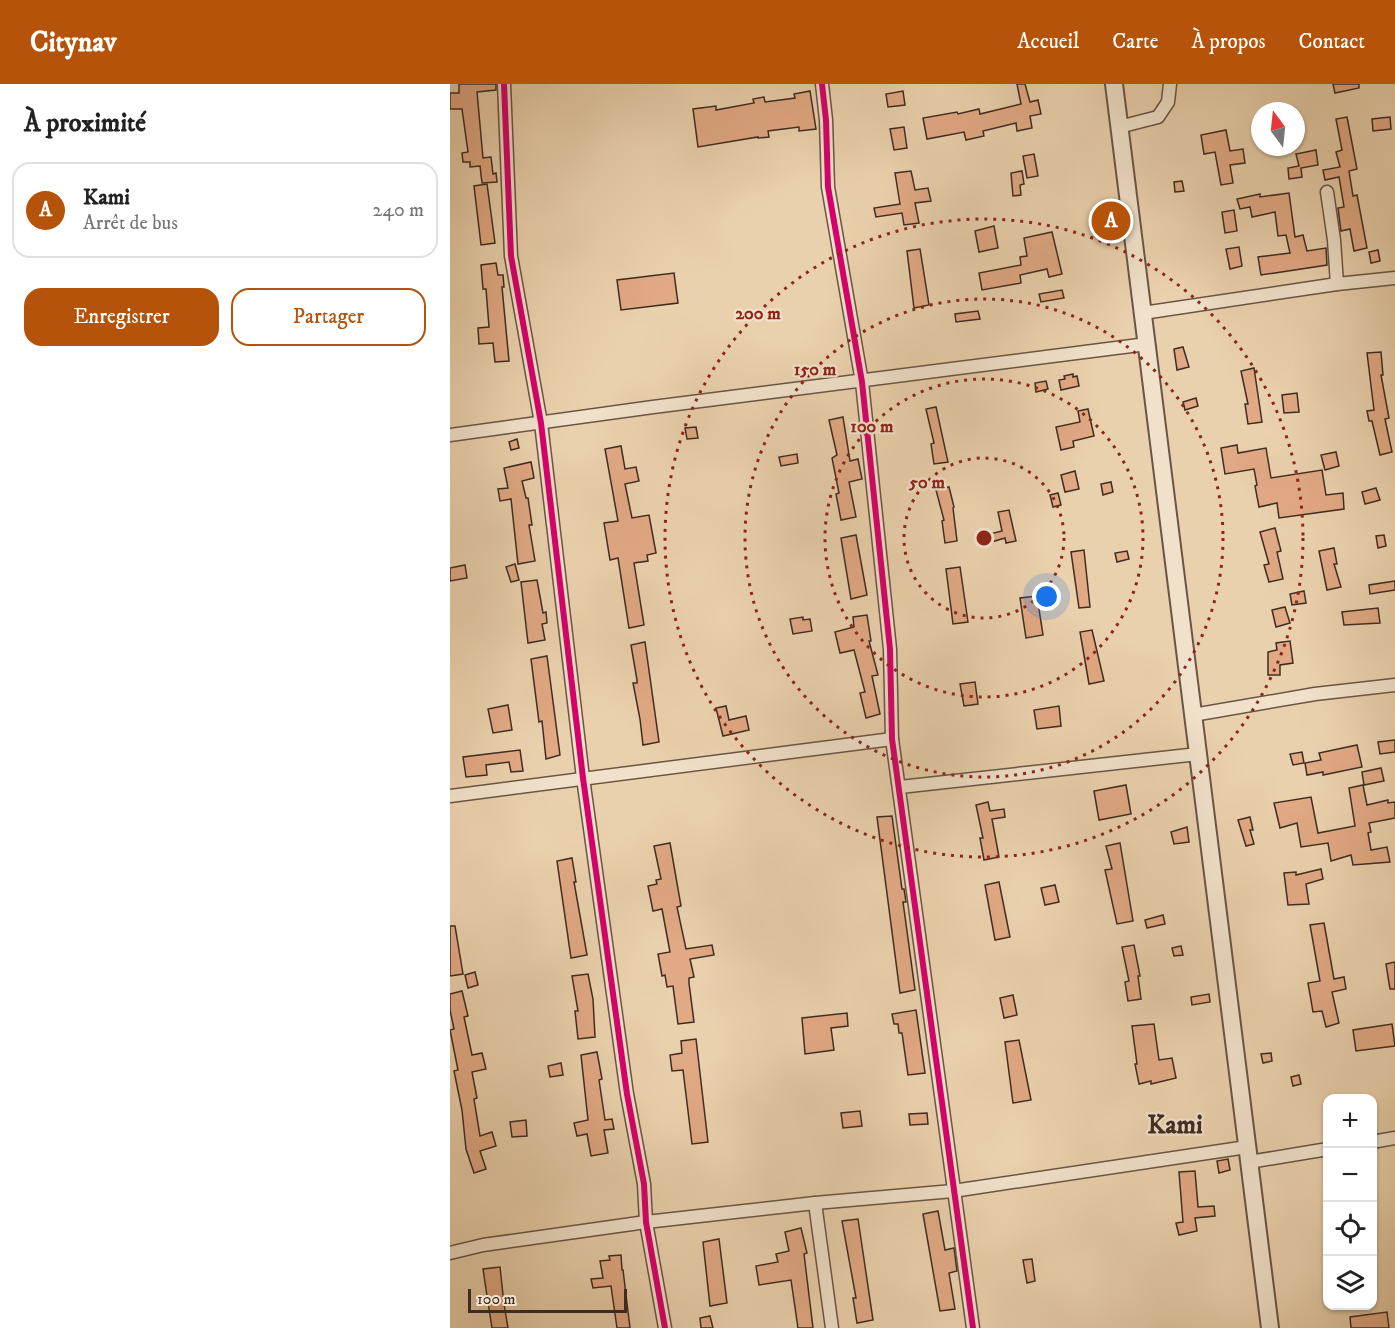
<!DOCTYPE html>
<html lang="fr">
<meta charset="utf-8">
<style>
:root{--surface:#fff;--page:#f2f2f2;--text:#222;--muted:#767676;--line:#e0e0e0;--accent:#b45309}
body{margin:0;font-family:"IM FELL DW Pica",serif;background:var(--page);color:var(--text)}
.controls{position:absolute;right:18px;bottom:18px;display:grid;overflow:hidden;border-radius:12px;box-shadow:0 2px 4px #0004}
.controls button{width:54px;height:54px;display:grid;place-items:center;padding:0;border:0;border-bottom:2px solid var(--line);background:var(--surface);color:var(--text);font:30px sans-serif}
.compass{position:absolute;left:801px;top:18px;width:54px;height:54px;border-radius:50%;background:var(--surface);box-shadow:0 2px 4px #0004;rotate:345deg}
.scale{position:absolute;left:18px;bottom:15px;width:159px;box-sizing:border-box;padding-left:6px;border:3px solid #3f2c21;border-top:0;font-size:16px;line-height:21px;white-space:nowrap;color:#3f2c21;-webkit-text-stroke:4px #f1e1ca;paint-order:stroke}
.you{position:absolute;left:597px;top:513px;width:21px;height:21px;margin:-15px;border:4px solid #fff;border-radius:50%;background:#1a73e8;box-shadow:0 0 0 9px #1a73e833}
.badge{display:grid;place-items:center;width:39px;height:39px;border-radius:50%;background:var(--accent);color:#fff;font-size:20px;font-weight:700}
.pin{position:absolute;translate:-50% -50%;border:3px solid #fff;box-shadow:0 2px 6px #0006}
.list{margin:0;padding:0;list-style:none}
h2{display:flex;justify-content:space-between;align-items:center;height:78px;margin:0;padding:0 24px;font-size:26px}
h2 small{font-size:20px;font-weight:400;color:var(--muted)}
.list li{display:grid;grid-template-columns:39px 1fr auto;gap:18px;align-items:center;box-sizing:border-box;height:96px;margin:0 12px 12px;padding:0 12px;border:2px solid var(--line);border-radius:18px}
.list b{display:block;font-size:22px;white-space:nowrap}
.list p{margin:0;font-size:20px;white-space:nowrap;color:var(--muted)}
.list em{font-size:20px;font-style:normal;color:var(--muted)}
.actions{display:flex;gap:12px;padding:18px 24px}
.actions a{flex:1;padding:14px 0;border:2px solid var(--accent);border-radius:18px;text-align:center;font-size:21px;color:var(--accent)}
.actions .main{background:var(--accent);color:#fff}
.icon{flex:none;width:33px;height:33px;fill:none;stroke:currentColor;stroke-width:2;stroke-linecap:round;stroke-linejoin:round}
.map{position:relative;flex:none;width:945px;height:1244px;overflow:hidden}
header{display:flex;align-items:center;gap:36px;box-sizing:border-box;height:84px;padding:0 30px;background:var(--accent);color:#fff}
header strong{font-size:28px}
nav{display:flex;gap:33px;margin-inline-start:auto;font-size:21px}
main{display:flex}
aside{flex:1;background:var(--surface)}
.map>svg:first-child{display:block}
</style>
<header>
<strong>Citynav</strong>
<nav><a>Accueil</a><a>Carte</a><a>À propos</a><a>Contact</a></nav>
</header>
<main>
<aside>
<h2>À proximité<small></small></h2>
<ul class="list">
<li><span class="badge">A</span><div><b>Kami</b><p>Arrêt de bus</p></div><em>240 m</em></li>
</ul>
<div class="actions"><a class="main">Enregistrer</a><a>Partager</a></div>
</aside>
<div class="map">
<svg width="945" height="1244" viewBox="0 0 945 1244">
<rect width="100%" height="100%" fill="#ead1ad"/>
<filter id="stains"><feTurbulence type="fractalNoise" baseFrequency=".00333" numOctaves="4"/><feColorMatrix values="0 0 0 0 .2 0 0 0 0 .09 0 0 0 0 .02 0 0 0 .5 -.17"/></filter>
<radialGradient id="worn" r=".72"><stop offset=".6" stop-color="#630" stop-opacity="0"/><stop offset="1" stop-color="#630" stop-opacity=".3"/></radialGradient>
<g fill="#e1a984" stroke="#3f2c21" stroke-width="1.5">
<path d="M9,0H46V6L27,8L33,74L41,73L43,90L46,89L47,98L32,99L30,82L20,83V78H13L12,69L18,68L12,25H0V9H9Z"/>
<path d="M567,0H575L580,18L588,16L591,30L580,32L582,44L567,47L566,39L533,47L534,52L516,56L514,48L477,55L473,34L507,28L508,30L529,25L530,30L571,20Z"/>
<path d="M883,0H909V4L885,9Z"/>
<path d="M360,7L366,45L349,47V43L318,47L319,53L308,54V53L248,63L243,25L266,22V26L304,19L303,15L314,13L315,18L345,14L344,10Z"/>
<path d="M453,7L455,21L438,23L436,10Z"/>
<path d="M897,33L907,85L899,87L903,112L907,111L917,164L904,167L900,145L891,147L888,124L894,123L889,93L875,96L873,86L890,83L886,68L892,66L886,35Z"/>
<path d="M940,33L941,45L923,47L922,35Z"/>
<path d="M454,43L457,64L444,66L440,45Z"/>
<path d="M776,46L780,67L793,65L795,79L780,81L783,99L771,101L765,68L754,70L751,51Z"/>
<path d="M866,66L868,81L851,84L852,93L839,95L838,84L849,82L846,70Z"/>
<path d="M584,70L588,92L577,94L573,72Z"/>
<path d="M461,87L465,106L478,104L481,117L465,119L469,139L454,141L452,129L426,133L424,124L450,120L445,89Z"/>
<path d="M572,87L574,100L570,101L571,111L563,112L561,89Z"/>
<path d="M732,97L734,107L725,108L724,98Z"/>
<path d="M37,100L45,159L31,161L24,102Z"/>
<path d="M839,109L845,153L853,151L857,167L876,164L877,181L811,191L808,173L840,169L836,151L828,152L825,128L802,133L800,123L790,125L787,115L810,110V113Z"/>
<path d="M784,126L787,147L775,149L772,128Z"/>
<path d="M544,142L548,164L529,168L525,147Z"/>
<path d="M602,148L612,190L599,193L597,185L570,191L571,199L532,206L529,189L571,181L570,173L577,172L574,154Z"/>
<path d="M789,163L792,182L780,185L776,165Z"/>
<path d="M470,165L479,221L464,224L457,167Z"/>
<path d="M928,166L930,177L921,179L919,168Z"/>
<path d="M46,179L48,191H53L54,203H52L59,277L45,278L43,259L29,260L28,244L39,243L36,205H33L31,181Z"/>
<path d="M224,189L228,219L171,226L167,196Z"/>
<path d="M612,206L614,214L591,218L589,210Z"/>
<path d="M528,227L530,235L506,238L505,230Z"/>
<path d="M733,263L739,283L727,286L724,265Z"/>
<path d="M931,268L933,291H931L939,334L935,335L942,368L930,371L922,337H919L917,327L924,326L917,269Z"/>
<path d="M804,284L812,338L798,340L795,320H798L791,287Z"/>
<path d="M623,290V293L627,292L629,302L611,306L609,296L615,295L614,292Z"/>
<path d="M596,297L598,305L586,308L585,299Z"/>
<path d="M847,309L849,328L834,329L832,311Z"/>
<path d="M746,314L748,322L735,326L733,318Z"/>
<path d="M486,323L498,378L484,380L481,360L484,359L476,325Z"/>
<path d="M638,325L644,352L623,357L624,363L611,366L606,343L630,338L628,327Z"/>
<path d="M393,333L400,377L408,375L412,395L399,398L406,433L391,436L386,410L389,409L382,374L387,371L379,336Z"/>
<path d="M246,343L248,354L237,355L235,344Z"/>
<path d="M67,355L69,364L61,366L59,358Z"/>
<path d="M787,361L788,369L816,364L821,394L872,386L876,411L893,409L894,425L829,434L827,419L809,423L805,402L807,401L804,385L775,390L771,364Z"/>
<path d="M171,362L175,385L186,383L189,397L175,400L182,434L199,431L206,469L197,471L198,477L184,479L194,541L179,544L168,474L160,476L154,439L168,437L155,365Z"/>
<path d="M886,368L889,382L875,386L871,371Z"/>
<path d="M347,370L348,379L331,382L329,373Z"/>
<path d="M81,378L84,394L72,397L76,414H78L82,441H79L85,477L68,480L61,415L50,417L48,405L58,404L54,384Z"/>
<path d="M625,387L629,405L615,408L611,391Z"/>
<path d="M661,398L663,408L653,411L651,400Z"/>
<path d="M499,403L504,423L503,424L507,457L495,459L492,437L494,436L486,406Z"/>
<path d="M926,404L930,416L915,420L912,408Z"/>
<path d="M608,409L611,421L603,423L600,411Z"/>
<path d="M559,426L566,457L556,459L555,454L538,459L536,451L552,447L548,428Z"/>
<path d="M825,444L831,467L827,468L833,495L819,498L814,481L819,480L810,448Z"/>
<path d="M406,451L417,511L401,515L391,454Z"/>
<path d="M934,451L936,462L928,464L926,452Z"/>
<path d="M884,464L887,480H884L891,503L877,506L869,467Z"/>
<path d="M634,466L640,523L629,524L621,468Z"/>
<path d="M677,467L679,475L667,478L665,469Z"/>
<path d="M65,480L69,496L61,498L56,483Z"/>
<path d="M15,481L17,494L0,497V484Z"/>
<path d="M510,483L518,538L503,540L496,485Z"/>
<path d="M87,496L93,529L96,528L97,539L92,540L95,556L78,559L71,498Z"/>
<path d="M945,497V506L920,510L919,501Z"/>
<path d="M854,507L856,519L842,521L840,510Z"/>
<path d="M587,512L593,551L576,554L570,514Z"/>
<path d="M835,523L840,539L826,543L822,526Z"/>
<path d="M928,524L930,539L894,541L892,528Z"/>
<path d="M417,531L421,557H419L428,591L422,592L430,630L416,634L410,609L415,608L404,566L390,569L385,548L404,543L403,533Z"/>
<path d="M353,533V536L360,535L362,547L343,550L340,535Z"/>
<path d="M642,546L654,597L639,600L630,548Z"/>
<path d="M840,557L843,579L830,581V591H818V568L827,566L826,559Z"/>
<path d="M195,558L209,658L193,661L190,635L183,599H187V596L181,561Z"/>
<path d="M97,572L110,671L96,675L92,637L89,638L81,575Z"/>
<path d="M525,598L528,620L514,622L510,600Z"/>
<path d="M58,621L62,646L43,649L38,625Z"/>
<path d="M276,622L279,636L296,632L299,646L273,652L266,624Z"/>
<path d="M609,622L611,642L587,645L584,626Z"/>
<path d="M945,656V668L930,670L928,658Z"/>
<path d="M907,661L912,683L873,691V688L857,691L855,679L871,676L869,669Z"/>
<path d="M70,666L73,687L61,688L59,678L36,681L37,691L16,693L13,673Z"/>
<path d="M852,668L854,679L843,681L840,670Z"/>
<path d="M931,684L934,697L914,701L912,688Z"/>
<path d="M676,701L681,730L649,736L644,707Z"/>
<path d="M913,701L917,721L938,716V719L945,718V734L919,739L921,748L918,749L921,766L937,763L940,778L903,781L901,771L881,777L878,759L851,763L847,739L830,744L824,719L861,713L868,749L905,742L899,704Z"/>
<path d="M538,718L540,727L554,725L555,733L542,735L549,773L534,776L530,754H533L526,721Z"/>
<path d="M442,732L452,805H454L456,818H453L465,906L450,909L427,733Z"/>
<path d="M800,733L803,746H800L804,760L796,762L788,736Z"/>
<path d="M737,743L739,758L724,760L721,748Z"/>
<path d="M220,759L231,822L227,823L236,865L262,861L264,871L240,875L244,893L239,894V899L244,938L228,940L223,902L217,903L215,891L212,892L208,870L220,868L212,825L203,827L198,802L207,800L206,796L211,795L204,762Z"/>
<path d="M670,759L683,837L667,840L655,786L662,785L656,762Z"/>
<path d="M122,774L126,798H124L137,871L121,874L107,777Z"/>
<path d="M871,785L873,795L856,800L859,820L838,821L834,789L846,788V791Z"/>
<path d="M549,798L560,853L545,856L535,801Z"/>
<path d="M605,801L609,818L595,821L591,804Z"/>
<path d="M713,831L715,840L697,844L695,836Z"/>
<path d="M874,839L884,895L894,893L896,905L882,908L889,939L876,943L872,927L863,928L858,899L870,897L860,841Z"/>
<path d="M0,842H5L13,890L0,892Z"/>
<path d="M684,861L690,892H688L691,915L678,917L675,898L679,897L672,863Z"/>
<path d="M731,862L733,871L724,872L722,864Z"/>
<path d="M945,878V905H940L936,880Z"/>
<path d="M25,888L28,901L18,904L15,891Z"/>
<path d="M138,890L143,915L145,953L128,955L125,927H128L122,892Z"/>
<path d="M12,907L18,932L14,933L22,971L32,969L36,985L22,988L27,1014L24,1015L30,1052L42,1048L46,1062L30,1067L36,1085L24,1089L16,1065L12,1026L4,987L8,986L0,946L4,945L0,926V910Z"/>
<path d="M759,910L760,918L742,921L741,913Z"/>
<path d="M563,911L567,931L554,934L550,914Z"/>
<path d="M466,926L475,989L458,991L452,949H449L448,940H444L442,930Z"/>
<path d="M397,929L398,942L381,944L384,966L355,970L352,934Z"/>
<path d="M704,940L709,976L722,974L726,994L701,1000V997L689,1000L685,980H687L682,942Z"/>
<path d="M942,940L945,962L906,967L903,946Z"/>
<path d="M246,955L258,1058L242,1060L233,986L222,987L220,971L232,969L231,957Z"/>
<path d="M569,956L581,1016L563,1019L555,958Z"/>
<path d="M147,968L152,995L149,996L155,1036L162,1035L164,1045L154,1046L158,1069L141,1072L137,1050L127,1052L124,1039L138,1036L131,971Z"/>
<path d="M821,969L822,977L813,979L811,970Z"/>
<path d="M111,979L113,991L100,993L98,982Z"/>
<path d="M849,991L851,1000L843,1002L841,993Z"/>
<path d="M410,1027L412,1042L393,1044L391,1029Z"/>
<path d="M477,1029L478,1040L460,1041L459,1030Z"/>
<path d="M76,1036L77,1052L62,1053L60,1038Z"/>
<path d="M778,1075L780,1086L769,1089L767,1077Z"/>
<path d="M745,1087L748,1123L764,1122L765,1132L745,1134L747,1147L729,1151L726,1139L733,1138L729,1088Z"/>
<path d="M488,1127L495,1166L504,1164L507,1187L499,1189L505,1225L490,1227L473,1130Z"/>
<path d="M408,1135L423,1236L407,1239L403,1214H406L392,1137Z"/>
<path d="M351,1144L357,1169L354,1170L363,1244H348L341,1196L309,1201L306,1182L328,1178L326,1170L339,1167L335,1148Z"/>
<path d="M269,1155L277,1219L260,1222L253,1158Z"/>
<path d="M171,1171L172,1186H173L180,1244H167L161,1202L143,1204L141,1195L153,1194L150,1177L160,1176L159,1172Z"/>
<path d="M582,1175L585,1197L577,1199L573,1176Z"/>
<path d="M50,1183L54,1220L58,1244H42L37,1212L33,1185Z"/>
<path d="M937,1228L939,1244H901L900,1233Z"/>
<path d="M260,1232L263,1244H251L250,1234Z"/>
</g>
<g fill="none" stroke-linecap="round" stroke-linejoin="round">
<defs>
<g id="minor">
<path d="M54,0L61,172L91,339L133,694L177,1010L194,1100L196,1138L215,1244"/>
<path d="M372,0L376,36L378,103L412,298L440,565L442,655L523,1244"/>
<path d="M669,43L708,33L718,18L720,0"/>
<path d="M877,108L884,156L887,200"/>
<path d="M693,229L887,200L945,194"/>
<path d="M0,351L203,323L697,260"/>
<path d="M743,631L865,610L945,601"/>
<path d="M450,703L748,670"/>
<path d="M0,712L442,655"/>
<path d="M922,1058L945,1054"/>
<path d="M799,1078L878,1065"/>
<path d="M365,1119L382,1244"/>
<path d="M0,1169L33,1161L196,1138L365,1119L503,1107L797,1063"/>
</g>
<path id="tertiary" d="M664,0L820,1244"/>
</defs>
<use href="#minor" stroke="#6a5544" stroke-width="15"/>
<use href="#tertiary" stroke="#6a5544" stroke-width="20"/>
<use href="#minor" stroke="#f1e1ca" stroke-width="12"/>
<use href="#tertiary" stroke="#f1e1ca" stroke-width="16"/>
<defs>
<g id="cycleway">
<path d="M54,0L61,172L91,339L133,694L177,1010L194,1100L196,1138L215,1244"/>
<path d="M372,0L376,36L378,103L412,298L440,565L442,655L523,1244"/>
</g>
</defs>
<use href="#cycleway" stroke="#f1e1ca" stroke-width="10"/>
<use href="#cycleway" stroke="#d6006c" stroke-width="6"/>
</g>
<g fill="none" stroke="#8f2418" stroke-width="3" stroke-dasharray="3 6">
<circle cx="534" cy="454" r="80"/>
<circle cx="534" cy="454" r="159"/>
<circle cx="534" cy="454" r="239"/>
<circle cx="534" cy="454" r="319"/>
</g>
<g text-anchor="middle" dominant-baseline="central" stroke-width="4.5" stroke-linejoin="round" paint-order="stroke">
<g font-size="26" font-weight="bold" fill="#3f2c21" stroke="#f1e1ca">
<text x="725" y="1041">Kami</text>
</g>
</g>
<circle cx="534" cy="454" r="9" fill="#8f2418" stroke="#f1e1ca" stroke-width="3"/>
<g font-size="18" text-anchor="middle" font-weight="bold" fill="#8f2418" stroke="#f1e1ca" stroke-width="4.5" stroke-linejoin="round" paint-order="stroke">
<text x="308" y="235">200 m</text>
<text x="365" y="291">150 m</text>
<text x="422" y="348">100 m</text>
<text x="477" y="404">50 m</text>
</g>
<rect width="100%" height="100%" filter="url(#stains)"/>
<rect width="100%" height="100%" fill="url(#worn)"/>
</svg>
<div class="controls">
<button>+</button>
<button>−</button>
<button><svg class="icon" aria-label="locate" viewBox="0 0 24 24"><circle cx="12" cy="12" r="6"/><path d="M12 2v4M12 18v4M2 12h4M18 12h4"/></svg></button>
<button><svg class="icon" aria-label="layers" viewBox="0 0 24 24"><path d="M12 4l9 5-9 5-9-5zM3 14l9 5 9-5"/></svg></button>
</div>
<svg class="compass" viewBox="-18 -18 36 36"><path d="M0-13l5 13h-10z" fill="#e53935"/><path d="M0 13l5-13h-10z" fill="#767676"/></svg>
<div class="scale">100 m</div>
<div class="you"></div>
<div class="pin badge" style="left:661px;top:137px">A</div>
</div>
</main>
